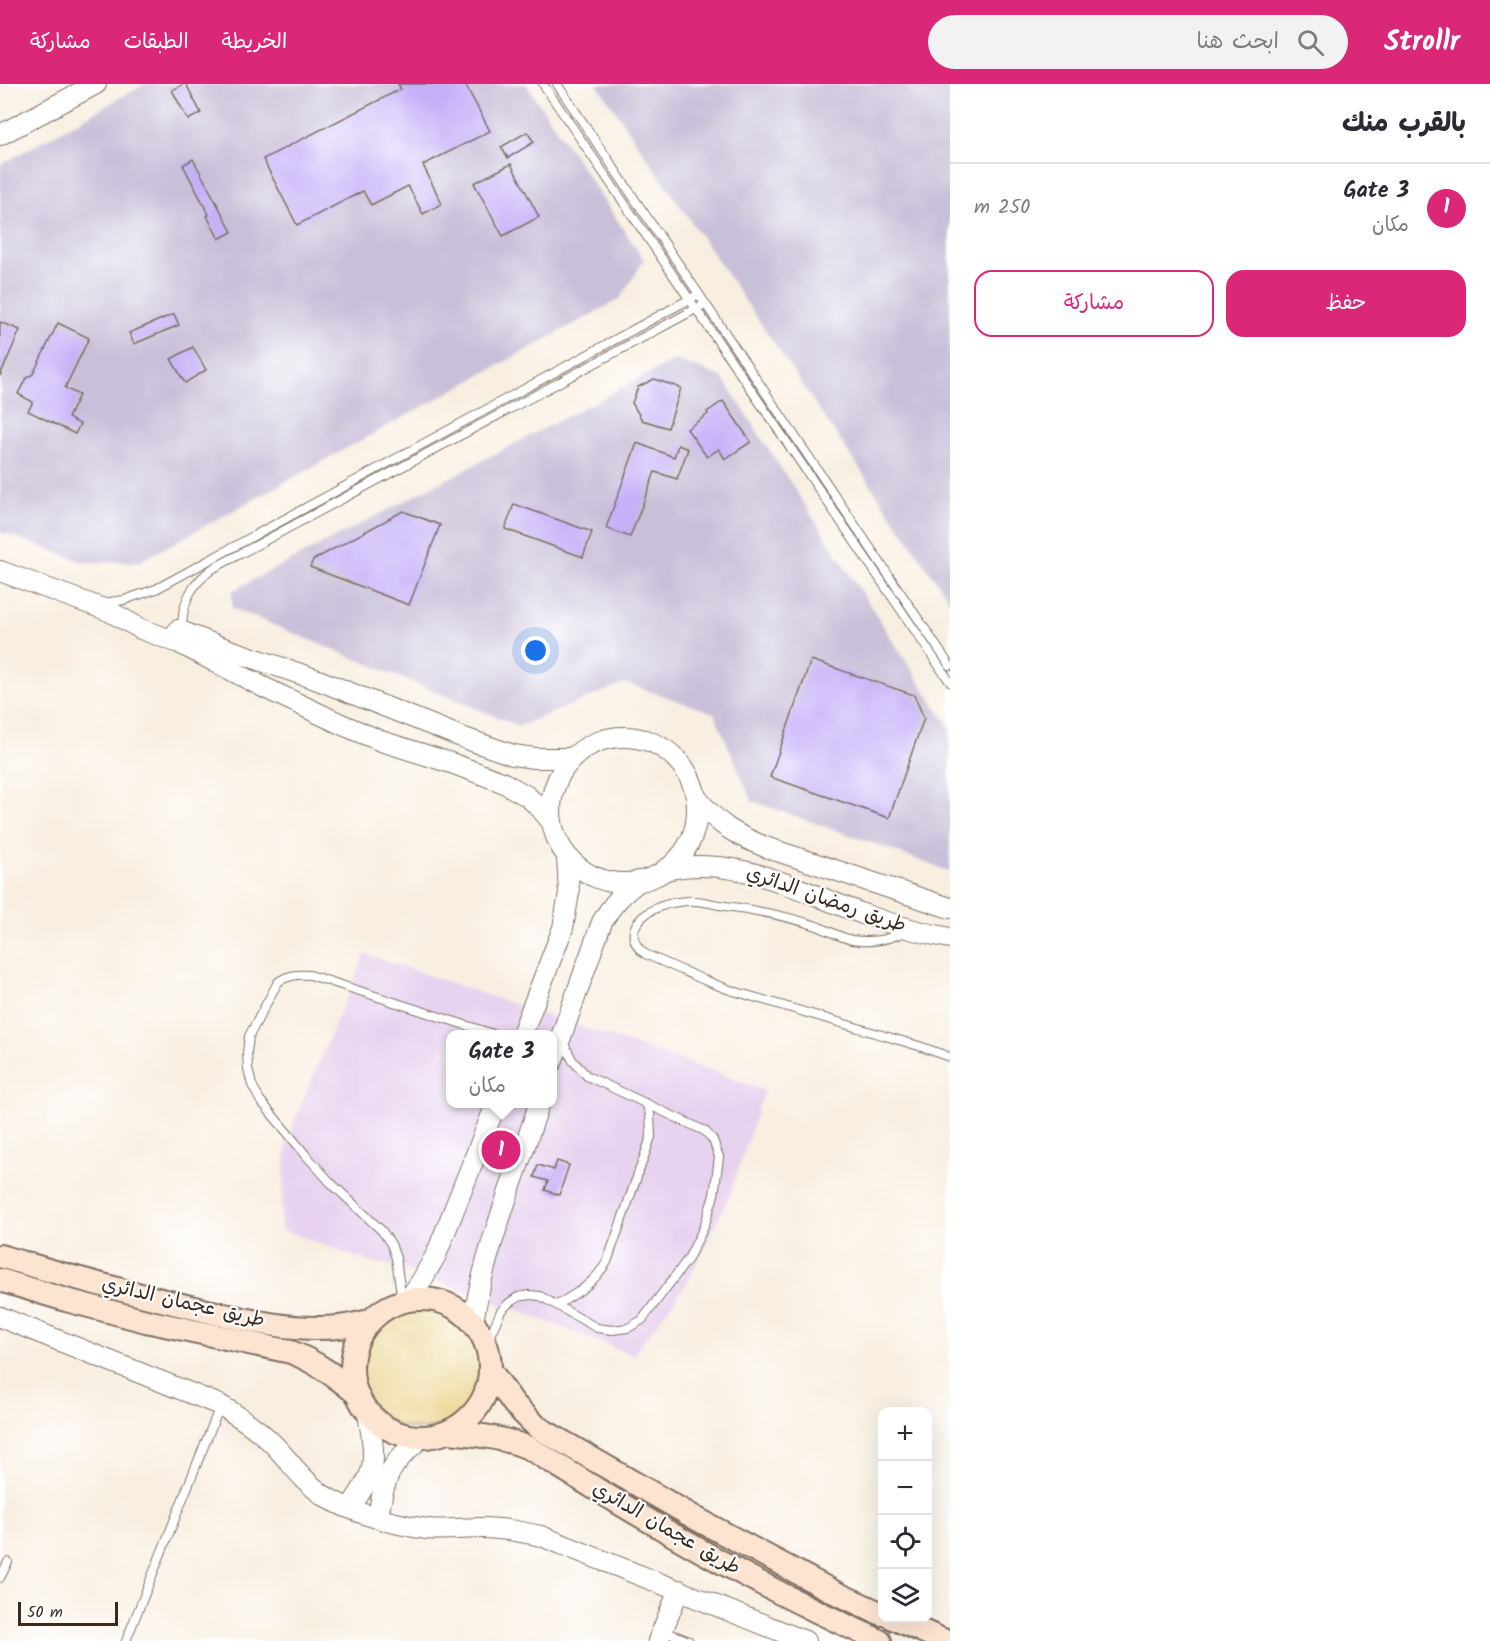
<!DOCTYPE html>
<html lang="ar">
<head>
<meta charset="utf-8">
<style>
	:root { --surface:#fff; --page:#f2f2f3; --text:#2b2b33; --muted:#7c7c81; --line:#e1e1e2; --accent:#db2777 }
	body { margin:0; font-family:Kalam,"Playpen Sans Arabic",sans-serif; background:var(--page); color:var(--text); direction:rtl }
	.controls { position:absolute; right:18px; bottom:18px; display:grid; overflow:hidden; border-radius:12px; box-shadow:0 6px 24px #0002 }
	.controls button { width:54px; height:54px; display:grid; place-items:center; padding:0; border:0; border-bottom:2px solid var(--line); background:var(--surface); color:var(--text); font:30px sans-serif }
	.scale { position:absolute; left:18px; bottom:15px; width:100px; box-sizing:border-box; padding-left:6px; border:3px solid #3b2a1e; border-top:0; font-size:16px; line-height:21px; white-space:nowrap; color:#3b2a1e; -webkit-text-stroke:4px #fff; paint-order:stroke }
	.you { position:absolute; left:536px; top:567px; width:21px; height:21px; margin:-15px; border:4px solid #fff; border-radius:50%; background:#1a73e8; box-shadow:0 0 0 9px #1a73e833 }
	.badge { display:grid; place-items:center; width:39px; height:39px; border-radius:50%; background:var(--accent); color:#fff; font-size:20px; font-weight:700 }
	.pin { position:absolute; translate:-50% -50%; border:3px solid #fff; box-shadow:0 2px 6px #0006 }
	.popup { position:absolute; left:446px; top:946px; width:111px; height:78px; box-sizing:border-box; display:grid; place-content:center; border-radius:12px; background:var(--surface); filter:drop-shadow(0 2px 4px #0005); font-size:20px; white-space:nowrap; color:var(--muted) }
	.popup b { font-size:22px; color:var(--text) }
	.popup::after { content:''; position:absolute; left:50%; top:100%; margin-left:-12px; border:12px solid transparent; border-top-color:var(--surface) }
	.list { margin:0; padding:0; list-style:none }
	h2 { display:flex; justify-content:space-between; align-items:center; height:78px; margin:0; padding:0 24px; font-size:26px }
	h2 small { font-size:20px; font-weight:400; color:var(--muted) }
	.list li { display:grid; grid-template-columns:39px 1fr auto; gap:18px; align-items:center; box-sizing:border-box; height:90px; padding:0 24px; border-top:2px solid var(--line) }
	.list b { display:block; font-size:22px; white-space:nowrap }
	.list p { margin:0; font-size:20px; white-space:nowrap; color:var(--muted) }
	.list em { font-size:20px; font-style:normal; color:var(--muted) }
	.actions { display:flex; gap:12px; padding:18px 24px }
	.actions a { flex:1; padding:14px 0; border:2px solid var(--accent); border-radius:18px; text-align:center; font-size:21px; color:var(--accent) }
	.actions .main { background:var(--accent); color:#fff }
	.icon { flex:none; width:33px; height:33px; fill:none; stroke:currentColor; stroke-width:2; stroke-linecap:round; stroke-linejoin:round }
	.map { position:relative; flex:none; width:950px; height:1557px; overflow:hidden; direction:ltr }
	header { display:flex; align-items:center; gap:36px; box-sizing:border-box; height:84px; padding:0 30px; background:var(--accent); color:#fff }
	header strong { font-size:28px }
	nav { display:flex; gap:33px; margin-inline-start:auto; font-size:21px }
	.search { width:420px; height:54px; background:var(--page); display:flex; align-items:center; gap:15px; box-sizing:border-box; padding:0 21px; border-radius:33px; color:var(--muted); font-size:22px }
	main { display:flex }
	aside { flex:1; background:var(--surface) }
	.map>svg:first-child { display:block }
</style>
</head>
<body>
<header>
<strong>Strollr</strong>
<div class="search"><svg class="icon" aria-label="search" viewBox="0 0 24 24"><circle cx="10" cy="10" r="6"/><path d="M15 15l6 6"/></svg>ابحث هنا</div>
<nav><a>الخريطة</a><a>الطبقات</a><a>مشاركة</a></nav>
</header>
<main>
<aside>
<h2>بالقرب منك<small></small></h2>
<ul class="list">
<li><span class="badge">1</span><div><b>Gate 3</b><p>مكان</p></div><em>250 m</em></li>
</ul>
<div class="actions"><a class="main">حفظ</a><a>مشاركة</a></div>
</aside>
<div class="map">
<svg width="950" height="1557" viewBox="0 0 950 1557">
	<rect width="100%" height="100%" fill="#fff"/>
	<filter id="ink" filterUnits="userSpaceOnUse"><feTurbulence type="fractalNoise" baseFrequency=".0167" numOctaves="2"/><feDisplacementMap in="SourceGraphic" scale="12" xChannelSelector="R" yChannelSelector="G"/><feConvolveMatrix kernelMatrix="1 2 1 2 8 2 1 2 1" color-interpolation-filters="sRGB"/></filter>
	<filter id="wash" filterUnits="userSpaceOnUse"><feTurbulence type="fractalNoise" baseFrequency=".008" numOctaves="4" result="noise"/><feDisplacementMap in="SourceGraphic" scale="24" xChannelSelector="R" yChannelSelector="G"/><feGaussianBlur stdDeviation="1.35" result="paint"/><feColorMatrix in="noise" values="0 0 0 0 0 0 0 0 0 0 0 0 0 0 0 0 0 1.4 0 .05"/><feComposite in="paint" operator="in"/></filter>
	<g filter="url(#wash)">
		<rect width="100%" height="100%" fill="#f8efe1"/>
		<path fill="#e7d2ef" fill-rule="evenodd" d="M365 870 718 989 764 1007 730 1110 687 1199 633 1271 511 1224 395 1182 370 1178 280 1145 287 1054ZM450 950H552V1020H450Z"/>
		<g fill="#c8bfd8">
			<polygon points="145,0 526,0 644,176 620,215 139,478 84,478 0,448 0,81"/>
			<polygon points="597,0 950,0 950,517"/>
			<polygon points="675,276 722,293 937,625 950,643 950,788 889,765 752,717 714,629 625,599 519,642 232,524 232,507"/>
		</g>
		<circle fill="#eeda9e" stroke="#94825e" stroke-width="1.5" cx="421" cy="1284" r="61"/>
		<g id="blocks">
			<g fill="#c5b1f8">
				<polygon points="184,0 186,0 201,29 188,36 172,6"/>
				<polygon points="398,0 465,0 490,47 423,81 442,120 423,130 408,102 371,121 363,107 297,141 263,75 401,5"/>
				<polygon points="527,48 534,58 508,74 501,63"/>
				<polygon points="193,75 232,148 219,155 207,132 209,131 183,81"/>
				<polygon points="511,80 539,133 503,152 474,99"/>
				<polygon points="174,230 179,241 134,260 129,249"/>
				<polygon points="0,238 20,246 0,292"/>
				<polygon points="58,239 89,254 65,304 79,311 68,334 80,340 75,350 28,327 33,318 18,310 26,294 33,290"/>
				<polygon points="193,263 206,286 185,299 171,275"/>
				<polygon points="654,295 681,304 668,344 642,336 632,319 638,303"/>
				<polygon points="723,317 751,358 725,375 719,365 707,373 687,345 708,330 707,328"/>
				<polygon points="637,359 674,373 678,361 688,365 677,395 655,388 630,453 606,444"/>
				<polygon points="514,420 592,448 583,473 505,445"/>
				<polygon points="403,427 440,441 409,521 310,483 313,476"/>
				<polygon points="811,576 914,611 924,634 889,734 770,693"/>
				<polygon points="502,1047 512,1050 500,1086 490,1082"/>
				<polygon points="557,1077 569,1081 559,1111 545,1106 548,1097 534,1093 538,1081 554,1086"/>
			</g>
		</g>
	</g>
	<g filter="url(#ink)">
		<use href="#blocks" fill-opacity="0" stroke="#7d6f62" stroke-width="1.5"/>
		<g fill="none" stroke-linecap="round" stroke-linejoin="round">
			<g stroke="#7d6f62" stroke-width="10">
				<g id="service">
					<polyline points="543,0 950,598"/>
					<polyline points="557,0 950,582"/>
					<polyline points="103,519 124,516 156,505 699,210"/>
					<path d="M182 546C182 518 190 502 212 485L705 220"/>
					<path d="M906 847C889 856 871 859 852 856 838 853 827 845 814 841 782 831 751 825 719 821 709 819 697 816 687 817 670 818 648 824 638 838 629 850 635 862 645 870L704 896 730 906 919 962 950 973"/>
					<path d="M402 1218 396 1174 391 1160 382 1147 331 1099 305 1070 260 1016 252 1001 248 985 247 969 249 952 278 898C289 891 297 890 310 891L493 950"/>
					<path d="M557 1221C580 1207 592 1201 607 1178L651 1053 650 1030 646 1019"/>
					<polyline points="486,1260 501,1227 509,1219 518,1213 529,1211 540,1212 597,1244 612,1246 628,1244 642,1236 688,1175 704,1143 714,1111 719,1073 713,1056 705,1047 587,992 573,977 563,958"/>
					<polyline points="0,1494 8,1478"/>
					<polyline points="664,1547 689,1557"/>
					<polyline points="126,1557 220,1322"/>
				</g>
			</g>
			<g stroke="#7d6f62" stroke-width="22">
				<g id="tertiary">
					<polyline points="0,51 96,0"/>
					<polyline points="0,487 109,527 141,545 179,559 263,603 343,641 381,657 451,679 502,698 527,712 540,724 551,737"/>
					<polyline points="178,546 221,563 318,596 464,654 513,671 534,674 572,674"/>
					<circle cx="624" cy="726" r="73"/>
					<path d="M696 713C718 741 735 751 768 764L950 824"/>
					<path d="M665 786C735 769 802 808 866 831 894 841 921 849 950 854"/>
					<polyline points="522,950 563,844 569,809 567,773"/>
					<path d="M552 978 602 838C613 819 622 810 639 797"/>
					<polyline points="408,1216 422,1196 436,1171 496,1020"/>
					<path d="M0 1233 220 1321C237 1331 254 1342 269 1356 288 1374 300 1395 323 1411 349 1428 396 1441 427 1445 445 1447 464 1444 482 1444 503 1444 522 1448 541 1452L805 1557"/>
					<path d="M473 1238C485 1163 516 1092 539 1020"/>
					<path d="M350 1424C356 1415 363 1405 368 1395 378 1375 371 1351 368 1329"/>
					<path d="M378 1434C380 1423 381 1412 385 1401 390 1381 407 1366 422 1353"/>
					<polyline points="658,1557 679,1506"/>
				</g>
			</g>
			<g stroke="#7d6f62" stroke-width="26">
				<g id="secondary">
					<path d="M0 1172C63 1191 126 1208 190 1223 238 1234 288 1248 339 1243 349 1242 360 1239 370 1237"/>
					<path d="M0 1196 66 1216 146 1237 291 1268C316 1278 335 1292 356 1309"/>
					<circle cx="421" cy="1284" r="69"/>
					<polyline points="490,1286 514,1320 537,1343 697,1435 834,1508 882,1530"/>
					<path d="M449 1348C477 1351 503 1353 529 1364 568 1387 606 1412 646 1435 721 1480 800 1521 880 1557"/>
					<polyline points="893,1534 945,1557"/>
				</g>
			</g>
			<use href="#service" stroke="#fff" stroke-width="8"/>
			<use href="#tertiary" stroke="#fff" stroke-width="20"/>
			<use href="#secondary" stroke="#fde4d1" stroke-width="22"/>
		</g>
	</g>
	<g text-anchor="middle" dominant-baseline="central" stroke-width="4.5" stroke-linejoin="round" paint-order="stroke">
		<g font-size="20" fill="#3b2a1e" stroke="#fff">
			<text transform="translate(826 816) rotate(19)">طريق رمضان الدائري</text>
			<text transform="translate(183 1219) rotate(13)">طريق عجمان الدائري</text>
			<text transform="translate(666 1445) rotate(30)">طريق عجمان الدائري</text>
		</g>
	</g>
</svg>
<div class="controls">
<button>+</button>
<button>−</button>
<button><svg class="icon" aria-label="locate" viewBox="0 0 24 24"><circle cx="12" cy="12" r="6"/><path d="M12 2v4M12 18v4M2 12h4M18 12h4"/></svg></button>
<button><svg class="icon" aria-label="layers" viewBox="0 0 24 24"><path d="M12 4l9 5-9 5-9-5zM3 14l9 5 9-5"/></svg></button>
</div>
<div class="scale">50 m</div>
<div class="you"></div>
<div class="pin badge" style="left:501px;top:1066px">1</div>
<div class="popup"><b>Gate 3</b>مكان</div>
</div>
</main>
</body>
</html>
